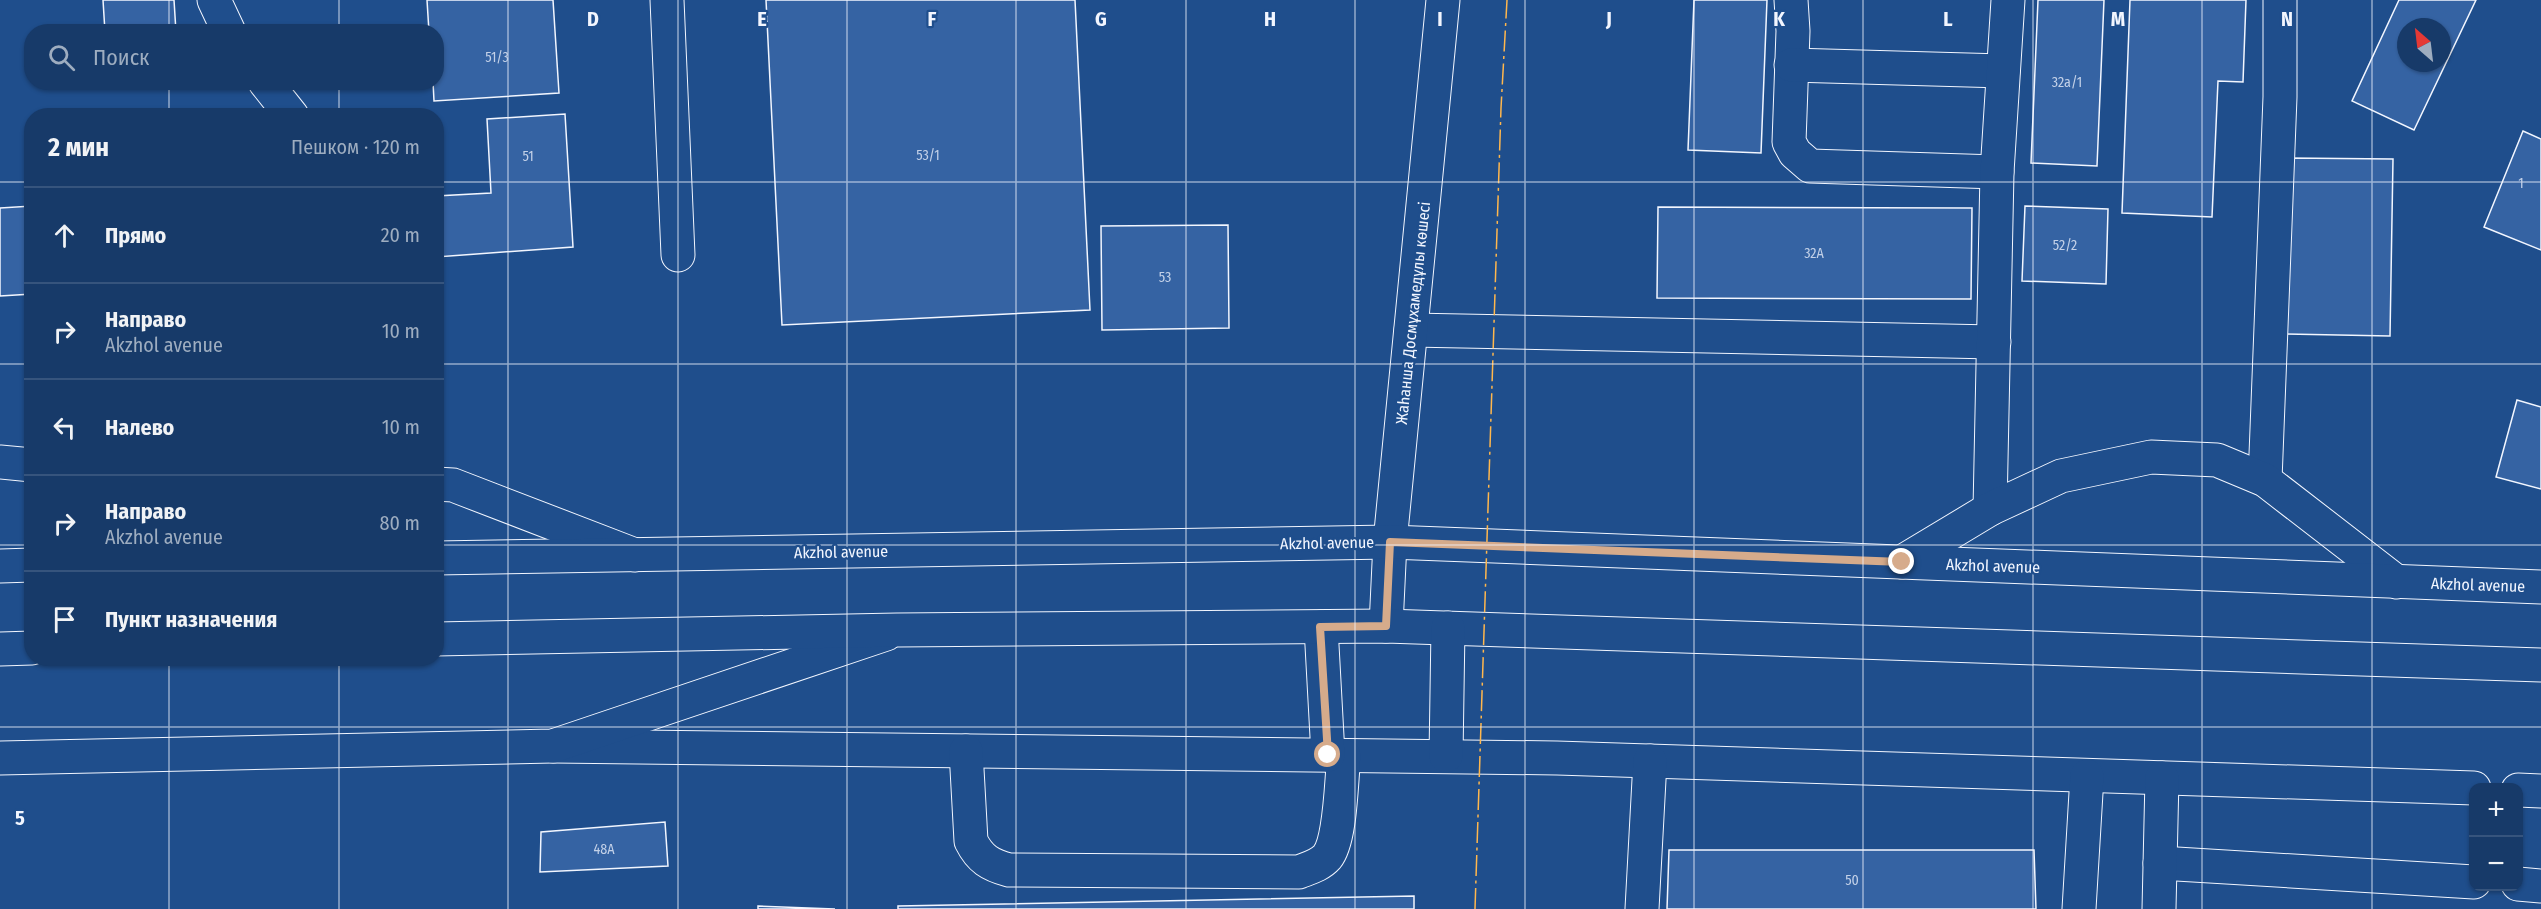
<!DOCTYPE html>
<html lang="ru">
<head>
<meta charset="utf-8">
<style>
	:root { --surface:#173a69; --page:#244571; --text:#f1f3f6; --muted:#9eadc0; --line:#36547d }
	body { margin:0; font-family:"Fira Sans Condensed",sans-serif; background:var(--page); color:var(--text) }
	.controls { position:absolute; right:18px; bottom:18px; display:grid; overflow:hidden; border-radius:12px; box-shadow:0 2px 4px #0004 }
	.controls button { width:54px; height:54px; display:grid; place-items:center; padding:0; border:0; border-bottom:2px solid var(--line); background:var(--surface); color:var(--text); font:30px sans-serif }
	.compass { position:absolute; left:2397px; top:18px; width:54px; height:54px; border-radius:50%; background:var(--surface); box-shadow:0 2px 4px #0004; rotate:332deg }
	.stop { position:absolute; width:18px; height:18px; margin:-14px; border:4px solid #d6ab8b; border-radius:50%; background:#fff }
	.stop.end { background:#d6ab8b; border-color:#fff; box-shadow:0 2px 6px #0008 }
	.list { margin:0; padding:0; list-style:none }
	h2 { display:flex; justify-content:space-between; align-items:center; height:78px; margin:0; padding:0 24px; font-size:26px }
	h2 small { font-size:20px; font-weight:400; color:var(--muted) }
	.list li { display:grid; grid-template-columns:39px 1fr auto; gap:18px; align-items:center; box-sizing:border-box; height:96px; padding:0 24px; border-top:2px solid var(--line) }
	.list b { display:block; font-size:22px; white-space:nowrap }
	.list p { margin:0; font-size:20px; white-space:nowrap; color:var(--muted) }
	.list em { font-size:20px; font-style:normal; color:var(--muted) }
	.icon { flex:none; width:33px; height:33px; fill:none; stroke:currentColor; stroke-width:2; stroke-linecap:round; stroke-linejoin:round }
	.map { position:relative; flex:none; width:2541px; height:909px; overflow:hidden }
	.search { position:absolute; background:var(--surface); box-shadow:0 2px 4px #0004; left:24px; top:24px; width:420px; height:66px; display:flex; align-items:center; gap:15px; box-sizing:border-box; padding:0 21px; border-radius:24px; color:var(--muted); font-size:22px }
	.panel { position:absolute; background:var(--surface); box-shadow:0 2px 4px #0004; left:24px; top:108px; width:420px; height:558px; border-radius:24px }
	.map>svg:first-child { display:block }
</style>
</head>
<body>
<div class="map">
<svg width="2541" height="909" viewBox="0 0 2541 909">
	<rect width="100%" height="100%" fill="#1f4e8c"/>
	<g fill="#3563a3" stroke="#f2f6ff" stroke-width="1.5" fill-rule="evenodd">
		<polygon points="103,0 174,0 176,32 105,32"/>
		<polygon points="427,0 553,0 559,93 434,101 433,82 436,82 436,32 429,32"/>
		<polygon points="766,0 1075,0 1090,310 782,325"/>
		<polygon points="1694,0 1767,0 1761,153 1688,150"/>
		<polygon points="2038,0 2104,0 2097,166 2031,163"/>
		<polygon points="2130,0 2246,0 2243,82 2218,81 2212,217 2122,213"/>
		<path d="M2399 0H2476L2414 130 2352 101ZM2406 27H2442V63H2406Z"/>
		<polygon points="565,114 573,247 436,257 436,196 491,193 487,119"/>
		<polygon points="2523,131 2541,139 2541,250 2484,227"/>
		<polygon points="2288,158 2393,159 2390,336 2285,334"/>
		<polygon points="32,206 32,294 0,296 0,208"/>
		<polygon points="2025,206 2108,209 2106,284 2022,281"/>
		<polygon points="1658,207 1972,208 1971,299 1657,298"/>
		<polygon points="1228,225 1229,328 1102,330 1101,226"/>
		<polygon points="2517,400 2541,407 2541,489 2496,477"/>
		<polygon points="665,822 668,866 540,872 541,832"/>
		<polygon points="1669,850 2034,850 2036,909 1667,909"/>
		<polygon points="1414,896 1414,909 898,909 898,906"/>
		<polygon points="758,906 835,909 758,909"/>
	</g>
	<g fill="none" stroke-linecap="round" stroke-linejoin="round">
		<g stroke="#f2f6ff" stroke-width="35">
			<g id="minor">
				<polyline points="214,0 229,32"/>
				<polyline points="667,0 678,255"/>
				<polyline points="1791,0 1793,31 1789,142 1795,153 1810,166 1997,172"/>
				<polyline points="1791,65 2003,71"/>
				<polyline points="265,82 292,116"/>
				<polyline points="1411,330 1994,342"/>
				<polyline points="0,462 32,465"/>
				<polyline points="2265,480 2280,97 2280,0"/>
				<polyline points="436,484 453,485 635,555"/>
				<polyline points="1990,509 1997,172 2008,0"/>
				<polyline points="1902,562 1990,509 2061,476 2151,457 2217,460 2265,480 2397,582"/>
				<polyline points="1386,626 1390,542 1443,0"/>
				<polyline points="553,746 1557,758 2474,788"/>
				<path d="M966 751 971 841C980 859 990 865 1009 870L1299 872C1309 868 1320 865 1327 857 1341 840 1341 780 1344 756"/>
				<polyline points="0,758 553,746 886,634"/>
				<polyline points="2518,790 2541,791"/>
				<polyline points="2160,863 2474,882"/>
				<polyline points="2518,884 2541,886"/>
				<polyline points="1642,909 1650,761"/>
				<polyline points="2079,909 2087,776"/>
				<polyline points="2159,909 2162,778"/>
			</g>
		</g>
		<g stroke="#f2f6ff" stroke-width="35">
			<g id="major">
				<polyline points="436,558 1390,542 2541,587"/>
				<polyline points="0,566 32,565"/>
				<polyline points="1321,627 1328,755"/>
				<polyline points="436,639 897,630 1386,626 2541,665"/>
				<polyline points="0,649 32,648"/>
				<polyline points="1446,756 1448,628"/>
			</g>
		</g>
		<use href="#minor" stroke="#1f4e8c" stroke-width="33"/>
		<use href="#major" stroke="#1f4e8c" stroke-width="33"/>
		<polyline stroke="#ffb74d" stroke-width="1.5" stroke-dasharray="21 4.5 3 4.5" stroke-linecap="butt" points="1475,909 1501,108 1507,0"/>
	</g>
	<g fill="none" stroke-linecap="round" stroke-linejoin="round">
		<polyline stroke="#d6ab8b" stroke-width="8" points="1328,755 1320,627 1386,626 1390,542 1902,562"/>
	</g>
	<path fill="none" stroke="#f2f6ff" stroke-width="1.5" stroke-opacity="0.55" d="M169 0V32M339 0V32M508 0V909M678 0V909M847 0V909M1016 0V909M1186 0V909M1355 0V909M1525 0V909M1694 0V909M1863 0V909M2033 0V909M2202 0V909M2372 0V909M169 82V116M339 82V116M0 182H32M436 182H2541M0 364H32M436 364H2541M0 545H32M436 545H2541M169 658V909M339 658V909M0 727H2541"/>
	<g text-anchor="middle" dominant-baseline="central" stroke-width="4.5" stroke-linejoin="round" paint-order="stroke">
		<g font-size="14" fill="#c3d1e8">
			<text x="497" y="57">51/3</text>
			<text x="2067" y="82">32а/1</text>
			<text x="928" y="155">53/1</text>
			<text x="528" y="156">51</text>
			<text x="2521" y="183">1</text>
			<text x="2065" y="245">52/2</text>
			<text x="1814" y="253">32А</text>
			<text x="1165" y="277">53</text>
			<text x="604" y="849">48А</text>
			<text x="1852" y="880">50</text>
		</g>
		<g font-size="16" fill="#f2f6ff" stroke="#1f4e8c">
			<text transform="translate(1413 313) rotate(-84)">Жаһанша Досмұхамедұлы көшесі</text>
			<text transform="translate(1327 543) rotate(-1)">Akzhol avenue</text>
			<text transform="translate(841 552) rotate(-1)">Akzhol avenue</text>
			<text transform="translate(1993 566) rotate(2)">Akzhol avenue</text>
			<text transform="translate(2478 585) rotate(2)">Akzhol avenue</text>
		</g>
	</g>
	<g font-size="20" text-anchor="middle" font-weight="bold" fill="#f2f6ff" stroke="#1f4e8c" stroke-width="4.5" stroke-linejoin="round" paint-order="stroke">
		<text x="593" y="26">D</text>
		<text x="762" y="26">E</text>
		<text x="932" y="26">F</text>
		<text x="1101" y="26">G</text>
		<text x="1270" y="26">H</text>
		<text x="1440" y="26">I</text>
		<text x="1609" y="26">J</text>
		<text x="1779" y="26">K</text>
		<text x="1948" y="26">L</text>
		<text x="2118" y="26">M</text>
		<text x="2287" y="26">N</text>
		<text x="20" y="825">5</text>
	</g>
</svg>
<div class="controls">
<button>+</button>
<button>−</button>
</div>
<svg class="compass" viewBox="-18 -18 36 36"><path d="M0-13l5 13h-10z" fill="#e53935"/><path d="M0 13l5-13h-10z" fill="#9eadc0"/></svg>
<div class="stop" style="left:1328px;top:755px"></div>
<div class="stop end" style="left:1902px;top:562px"></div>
<div class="search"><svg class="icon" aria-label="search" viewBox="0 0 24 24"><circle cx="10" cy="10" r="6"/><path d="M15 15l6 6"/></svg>Поиск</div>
<section class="panel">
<h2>2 мин<small>Пешком · 120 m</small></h2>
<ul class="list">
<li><svg class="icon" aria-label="ahead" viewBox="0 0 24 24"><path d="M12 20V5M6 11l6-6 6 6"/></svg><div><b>Прямо</b></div><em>20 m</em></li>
<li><svg class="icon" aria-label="right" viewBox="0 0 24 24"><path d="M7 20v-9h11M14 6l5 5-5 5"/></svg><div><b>Направо</b><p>Akzhol avenue</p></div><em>10 m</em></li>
<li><svg class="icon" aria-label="left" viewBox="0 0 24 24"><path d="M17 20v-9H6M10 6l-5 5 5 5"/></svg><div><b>Налево</b></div><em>10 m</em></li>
<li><svg class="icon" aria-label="right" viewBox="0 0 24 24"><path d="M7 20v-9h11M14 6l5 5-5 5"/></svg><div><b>Направо</b><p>Akzhol avenue</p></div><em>80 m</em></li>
<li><svg class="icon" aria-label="arrive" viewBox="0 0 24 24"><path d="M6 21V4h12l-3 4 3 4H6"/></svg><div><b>Пункт назначения</b></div></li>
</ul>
</section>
</div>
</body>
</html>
